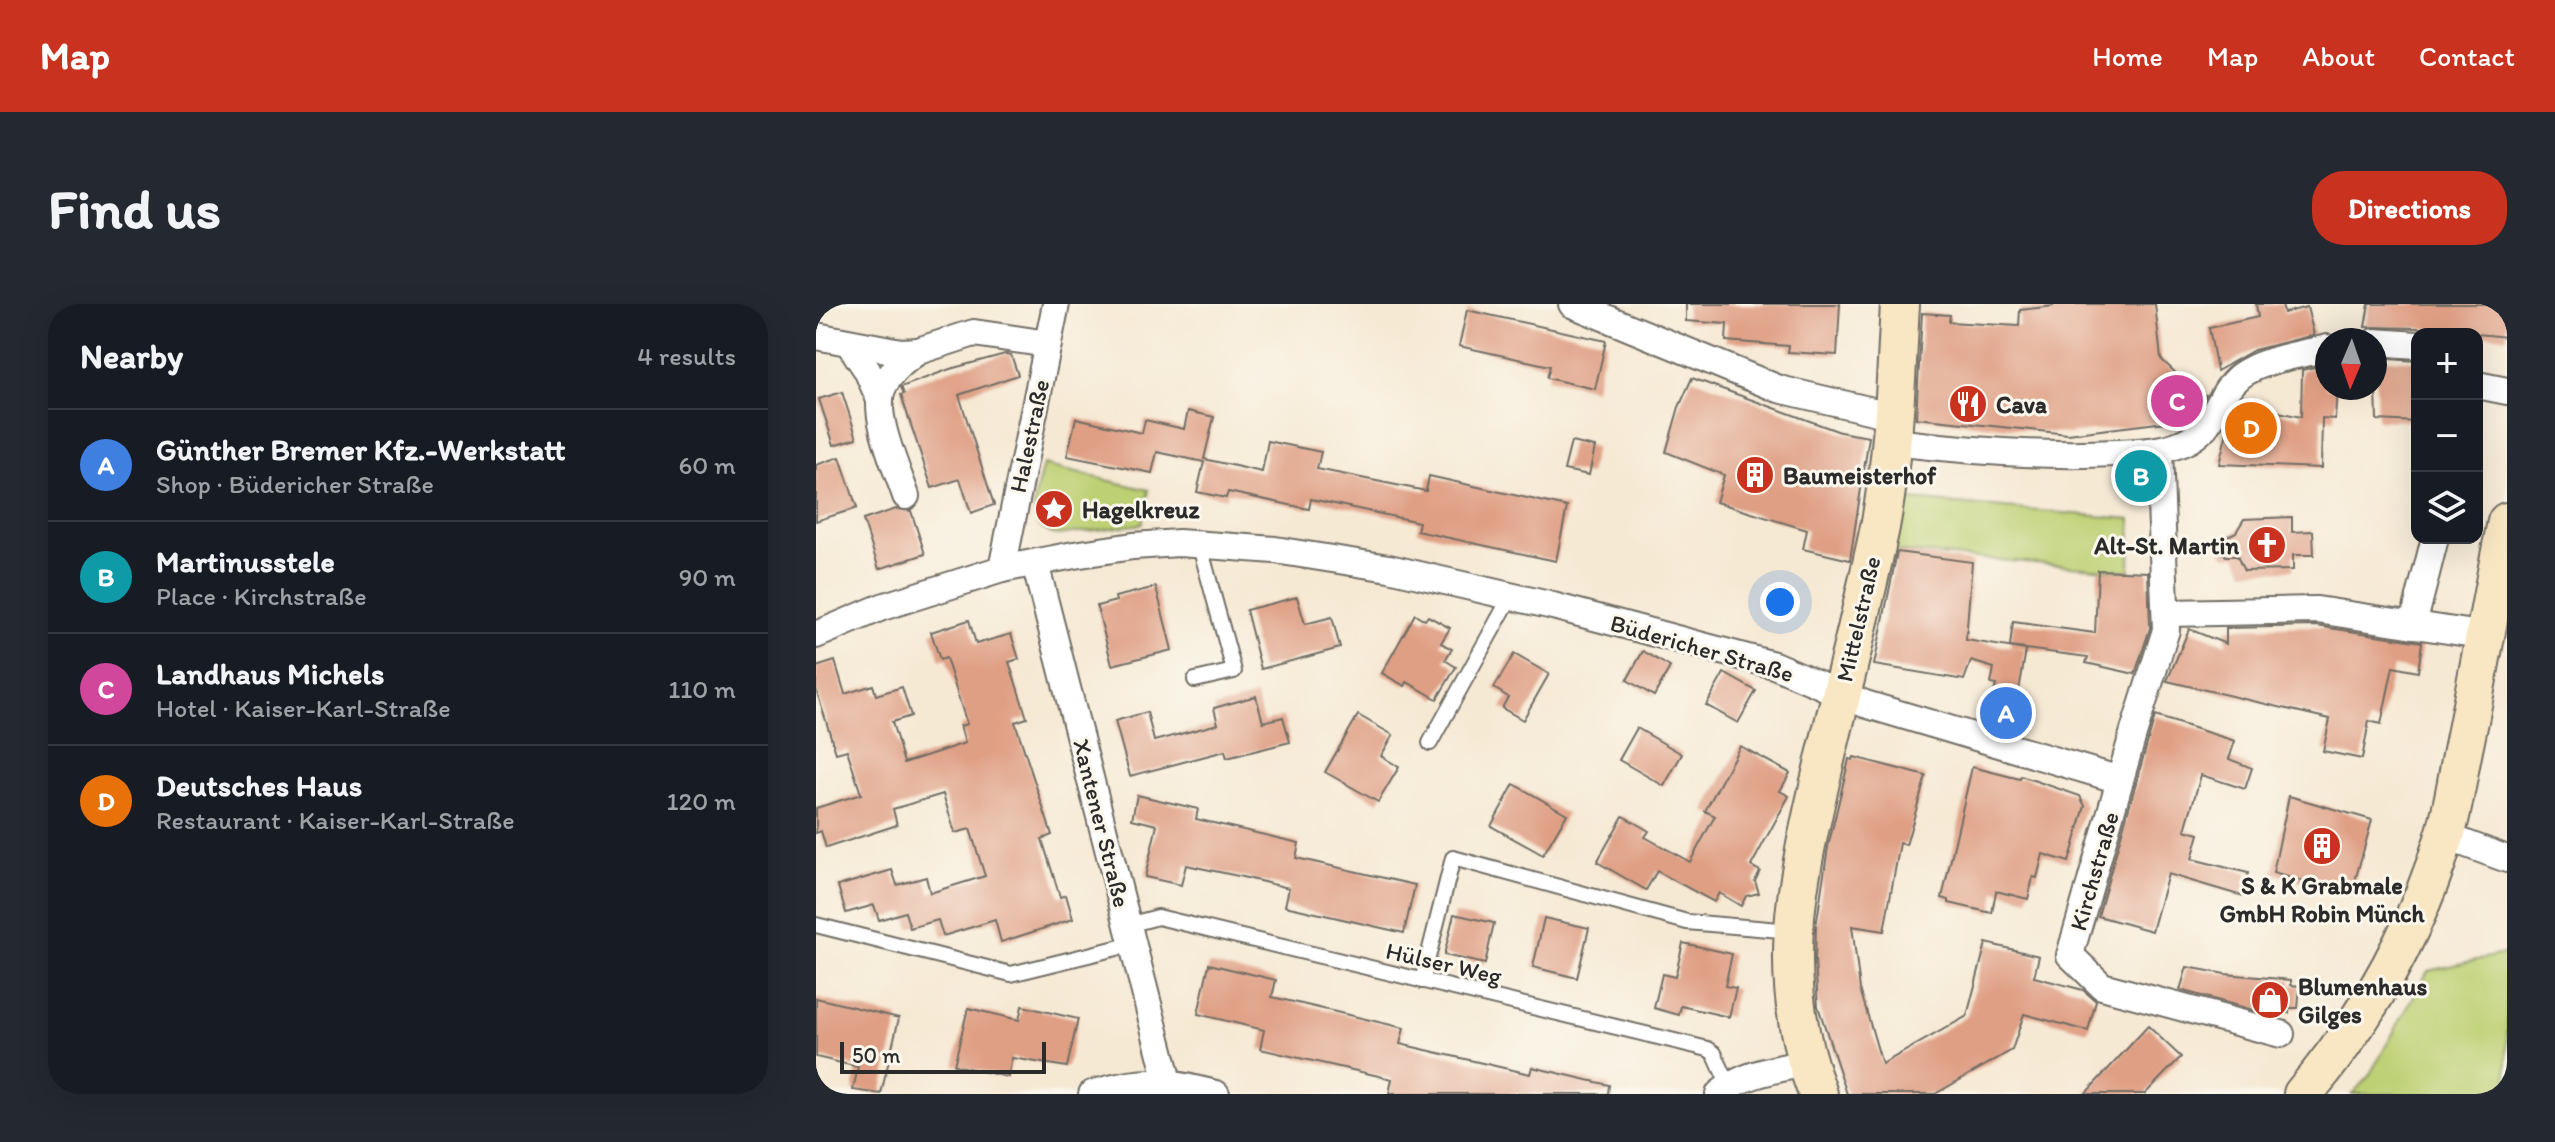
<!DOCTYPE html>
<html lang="en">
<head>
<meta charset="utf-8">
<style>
	:root { --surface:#171b24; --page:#242831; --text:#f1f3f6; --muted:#9ea1a6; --line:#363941; --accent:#c8321e }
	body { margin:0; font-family:Itim,sans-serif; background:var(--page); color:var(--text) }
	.controls { position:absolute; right:24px; top:24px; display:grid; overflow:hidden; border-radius:16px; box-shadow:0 8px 32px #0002 }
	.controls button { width:72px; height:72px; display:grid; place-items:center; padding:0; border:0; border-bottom:2px solid var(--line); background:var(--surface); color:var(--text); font:40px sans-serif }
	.compass { position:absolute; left:1499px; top:24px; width:72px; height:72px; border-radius:50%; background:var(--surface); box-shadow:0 8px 32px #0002; rotate:182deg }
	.scale { position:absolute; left:24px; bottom:20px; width:206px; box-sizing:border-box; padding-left:8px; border:4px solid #2b2b2b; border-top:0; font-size:22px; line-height:28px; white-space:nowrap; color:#2b2b2b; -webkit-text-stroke:6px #fbf7ec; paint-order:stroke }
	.you { position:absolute; left:964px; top:298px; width:28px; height:28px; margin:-20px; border:6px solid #fff; border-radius:50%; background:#1a73e8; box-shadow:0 0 0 12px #1a73e833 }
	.badge { display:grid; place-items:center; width:52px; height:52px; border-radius:50%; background:var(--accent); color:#fff; font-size:26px; font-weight:700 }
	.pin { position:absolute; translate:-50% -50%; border:4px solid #fff; box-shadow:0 2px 8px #0006 }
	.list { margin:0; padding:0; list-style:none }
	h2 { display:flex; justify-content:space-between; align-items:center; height:104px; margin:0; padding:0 32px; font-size:34px }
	h2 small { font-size:26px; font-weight:400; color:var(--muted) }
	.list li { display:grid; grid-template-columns:52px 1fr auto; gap:24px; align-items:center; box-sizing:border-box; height:112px; padding:0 32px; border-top:2px solid var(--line) }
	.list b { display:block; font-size:30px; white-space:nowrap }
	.list p { margin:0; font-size:26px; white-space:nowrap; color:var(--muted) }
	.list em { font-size:26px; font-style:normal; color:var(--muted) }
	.icon { flex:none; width:44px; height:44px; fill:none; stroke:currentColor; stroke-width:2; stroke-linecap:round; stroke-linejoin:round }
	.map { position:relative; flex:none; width:1691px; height:790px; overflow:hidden; border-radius:32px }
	header { display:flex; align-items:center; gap:48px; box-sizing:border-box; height:112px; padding:0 40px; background:var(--accent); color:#fff }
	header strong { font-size:38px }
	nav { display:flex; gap:44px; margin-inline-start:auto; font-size:28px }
	.intro { display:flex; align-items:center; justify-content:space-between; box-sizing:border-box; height:192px; padding:0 48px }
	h1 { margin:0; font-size:56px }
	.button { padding:20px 36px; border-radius:32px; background:var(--accent); color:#fff; font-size:28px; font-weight:700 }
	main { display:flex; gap:48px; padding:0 48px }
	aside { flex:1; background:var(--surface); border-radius:32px; box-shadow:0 8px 32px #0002 }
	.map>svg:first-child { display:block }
</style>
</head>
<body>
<header>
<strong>Map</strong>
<nav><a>Home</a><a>Map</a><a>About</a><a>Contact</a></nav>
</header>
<div class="intro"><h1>Find us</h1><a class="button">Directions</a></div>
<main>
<aside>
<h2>Nearby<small>4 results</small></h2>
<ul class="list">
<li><span class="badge" style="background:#3f7fe0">A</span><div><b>Günther Bremer Kfz.-Werkstatt</b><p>Shop · Büdericher Straße</p></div><em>60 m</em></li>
<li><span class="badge" style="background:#0f9aa8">B</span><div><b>Martinusstele</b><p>Place · Kirchstraße</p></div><em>90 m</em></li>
<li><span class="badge" style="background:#d1479c">C</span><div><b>Landhaus Michels</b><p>Hotel · Kaiser-Karl-Straße</p></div><em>110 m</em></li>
<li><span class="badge" style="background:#e8710a">D</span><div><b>Deutsches Haus</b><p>Restaurant · Kaiser-Karl-Straße</p></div><em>120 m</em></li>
</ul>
</aside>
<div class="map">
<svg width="1691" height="790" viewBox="0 0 1691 790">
	<rect width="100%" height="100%" fill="#fbf7ec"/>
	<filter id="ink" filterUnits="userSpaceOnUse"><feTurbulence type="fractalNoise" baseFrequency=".0125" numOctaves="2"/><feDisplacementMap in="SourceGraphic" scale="16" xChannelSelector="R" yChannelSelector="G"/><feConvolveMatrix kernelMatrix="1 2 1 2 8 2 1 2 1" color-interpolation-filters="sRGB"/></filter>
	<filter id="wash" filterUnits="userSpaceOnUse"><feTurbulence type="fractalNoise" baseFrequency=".006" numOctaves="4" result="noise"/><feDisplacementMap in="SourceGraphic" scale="32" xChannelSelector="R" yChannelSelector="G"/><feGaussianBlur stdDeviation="1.8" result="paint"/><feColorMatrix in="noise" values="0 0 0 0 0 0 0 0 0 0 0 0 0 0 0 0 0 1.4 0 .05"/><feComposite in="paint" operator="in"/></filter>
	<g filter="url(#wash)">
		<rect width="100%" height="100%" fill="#f6e9d4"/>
		<g fill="#bdd073" stroke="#747e4f" stroke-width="2">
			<path d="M227 161 333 186 326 220 241 231C205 223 221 186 227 161Z"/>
			<polygon points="1083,195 1315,215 1314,267 1077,247"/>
			<polygon points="1691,649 1691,790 1536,790 1553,772 1612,667"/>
		</g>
		<g id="blocks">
			<g fill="#df9f84">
				<polygon points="870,0 1024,0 1021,51 972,48 973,42 910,37 911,20 870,17"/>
				<polygon points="1237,0 1339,0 1345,55 1366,75 1342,80 1390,91 1380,107 1374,115 1252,130 1100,114 1106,9 1134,11 1133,18 1203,22 1204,6 1237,2"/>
				<polygon points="1440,0 1466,0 1468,9 1491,3 1498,31 1438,46 1401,67 1393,24 1442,13"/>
				<polygon points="1553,0 1691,0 1691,33 1601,24 1549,23"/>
				<polygon points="651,6 790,37 779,85 731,74 734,62 643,42"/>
				<polygon points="189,50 195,51 202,71 143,91 178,201 155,209 144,175 116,184 85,91 88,90 85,83 134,65"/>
				<polygon points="1559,54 1601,57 1601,118 1561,116"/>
				<polygon points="1511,60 1511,84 1521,84 1519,115 1506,114 1505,164 1403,160 1415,112 1422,99 1485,113 1486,66"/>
				<polygon points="876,74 1024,128 1053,133 1034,256 987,245 991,226 900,198 908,171 850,148 863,103"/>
				<polygon points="26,88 41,134 18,141 3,95"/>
				<polygon points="372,107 398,113 388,155 446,168 452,137 505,148 501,165 610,187 613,172 751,203 740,257 601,227 603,218 495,195 493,205 412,188 410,194 381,188 388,158 341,148 336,169 251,152 260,114 326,129 329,116 368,125"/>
				<polygon points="755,138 779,143 773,171 748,166"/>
				<polygon points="24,153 41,204 0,217 0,161"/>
				<polygon points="80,205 95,207 109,250 63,265 47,216"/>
				<polygon points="1476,213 1476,228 1497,227 1498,251 1477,251 1477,266 1428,267 1421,252 1410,252 1405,247 1406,235 1420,228 1428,215"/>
				<polygon points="1081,248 1156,258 1150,336 1210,346 1201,398 1209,400 1203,425 1171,417 1180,381 1175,380 1178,364 1155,357 1148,376 1058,361"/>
				<polygon points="1282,266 1332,268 1334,324 1319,370 1270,359 1272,353 1194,343 1197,318 1279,329"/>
				<polygon points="340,283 356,346 296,361 281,302 300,297 299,293"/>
				<polygon points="481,293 489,320 516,313 524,344 445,365 430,306"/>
				<polygon points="599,310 609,316 612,312 634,324 625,339 636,345 629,356 640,363 621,395 591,378 589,382 566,369"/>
				<polygon points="153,316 160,340 195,330 203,355 193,358 211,414 199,418 236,531 226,535 244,593 250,591 257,615 185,638 179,616 127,632 122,616 94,624 89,608 63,616 58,601 30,609 22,582 76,566 81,581 110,573 114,589 169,572 154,525 139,529 127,490 77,505 81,521 10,544 5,527 0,529 0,504 45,490 31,446 20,449 0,385 0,363 19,357 29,390 57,381 60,391 86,383 95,412 76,418 88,459 149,439 144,422 151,420 130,354 124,356 115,328"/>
				<polygon points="1500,322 1606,338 1602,368 1577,363 1565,420 1553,417 1546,455 1507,447 1514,415 1351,377 1373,325 1410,340 1410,324"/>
				<polygon points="827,347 854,363 838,392 811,376"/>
				<polygon points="698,350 733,370 707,416 686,404 692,393 678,384"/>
				<polygon points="908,369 940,387 922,419 890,401"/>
				<polygon points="440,392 447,418 467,413 474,438 411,454 409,447 314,472 299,417 331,408 338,437 402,420 398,404"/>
				<polygon points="542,411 577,431 565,452 583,463 562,498 509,468"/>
				<polygon points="1339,412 1419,437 1413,455 1436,464 1429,485 1385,471 1369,526 1383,530 1376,555 1432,569 1426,592 1352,570 1336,627 1282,612"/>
				<polygon points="821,424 866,450 848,482 803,456"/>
				<polygon points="924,442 974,469 964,487 973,492 935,562 944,567 939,577 943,589 930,592 925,602 903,589 898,598 841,567 830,586 781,558 807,512 833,527 829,533 874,558 899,512 889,507"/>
				<polygon points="1038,453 1110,472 1090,541 1084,539 1068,627 1036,622 1044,685 1066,760 1151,712 1170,639 1223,652 1218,673 1267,686 1280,697 1272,727 1208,710 1196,746 1119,790 1031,790 1002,702 999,656 1000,623 1012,543 1033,455 1037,456"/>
				<polygon points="1156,463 1204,475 1205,472 1264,492 1269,502 1253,558 1227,550 1221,574 1217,573 1212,595 1180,587 1176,609 1133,599 1133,596 1126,594"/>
				<polygon points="698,480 751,510 727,551 675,522"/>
				<polygon points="321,491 382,505 380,515 483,539 480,554 599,581 588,629 469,602 473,584 422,572 370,561 365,581 329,573 341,521 316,515"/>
				<polygon points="1473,492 1556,516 1535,591 1457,569"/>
				<polygon points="638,610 678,619 669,660 628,651"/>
				<polygon points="728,614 773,624 761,674 717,663"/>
				<polygon points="867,639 916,650 909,682 920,684 913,713 865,702 863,711 838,704 846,670 859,673"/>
				<polygon points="393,660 460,676 456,693 588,724 584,740 714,770 716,763 793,781 792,790 573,790 576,775 444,745 448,726 382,710"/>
				<polygon points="1371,663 1409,670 1475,676 1475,681 1484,682 1482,704 1473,704 1473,709 1437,706 1364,686"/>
				<polygon points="0,694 83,714 65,790 37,786 42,763 0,753"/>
				<polygon points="206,702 262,715 251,763 196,754 192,773 138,761 152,704 203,716"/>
				<polygon points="1332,722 1365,753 1329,790 1269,790"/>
			</g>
		</g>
	</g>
	<g filter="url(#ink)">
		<use href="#blocks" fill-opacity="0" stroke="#726e66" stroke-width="2"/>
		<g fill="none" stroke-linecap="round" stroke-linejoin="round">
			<g stroke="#726e66" stroke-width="18">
				<g id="lane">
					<polyline points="379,376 418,367 383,239"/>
					<polyline points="614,439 695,292"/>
					<polyline points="0,621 195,670 317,640"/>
					<polyline points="312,621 342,613 892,745 898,749 913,782"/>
					<polyline points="606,677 637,554 871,618 976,627"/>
				</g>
			</g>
			<g stroke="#726e66" stroke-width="30">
				<g id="street">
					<polyline points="756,0 963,85 1078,112"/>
					<polyline points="0,32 85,48 102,47 158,29 232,40"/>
					<polyline points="1559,38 1601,41"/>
					<polyline points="33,39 51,66 64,96"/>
					<polyline points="1661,81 1691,87"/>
					<path d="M1076 138C1151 146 1224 153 1300 149 1322 148 1345 148 1366 139 1402 124 1399 92 1424 72 1447 55 1484 51 1511 44"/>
					<polyline points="1343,147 1350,326 1318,427 1254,651 1286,682 1465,730"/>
					<path d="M90 192C81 165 55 109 67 83 75 67 88 57 102 47"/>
					<polyline points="219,259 352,778"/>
					<polyline points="186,265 240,0"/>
					<polyline points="1351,309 1501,306 1671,332"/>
					<polyline points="1597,321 1619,234"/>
					<polyline points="0,331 66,303 186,265 258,251 317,242 363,239 459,246 573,264 737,302 958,361 1049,400 1304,476"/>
					<polyline points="1629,532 1691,555"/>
					<path d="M276 790C328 774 348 777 400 790"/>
					<path d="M903 790C926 770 961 765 990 759"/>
				</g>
			</g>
			<g stroke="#726e66" stroke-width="42">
				<g id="secondary">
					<path d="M1002 790C956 670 982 572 1010 452 1029 376 1048 300 1064 223 1078 149 1080 74 1084 0"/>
					<path d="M1487 790C1550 716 1599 629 1628 535 1637 507 1641 475 1647 446 1663 370 1675 294 1691 218"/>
				</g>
			</g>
			<use href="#lane" stroke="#fff" stroke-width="14"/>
			<use href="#street" stroke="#fff" stroke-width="26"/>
			<use href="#secondary" stroke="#f9e7c3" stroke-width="38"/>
		</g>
	</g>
	<defs>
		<g id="restaurant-disc" transform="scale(2)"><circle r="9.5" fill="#c8321e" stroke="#fbf7ec"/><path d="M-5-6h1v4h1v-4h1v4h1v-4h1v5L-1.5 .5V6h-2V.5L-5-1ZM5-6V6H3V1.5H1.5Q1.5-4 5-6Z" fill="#fff"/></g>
		<g id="building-disc" transform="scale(2)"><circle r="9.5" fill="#c8321e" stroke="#fbf7ec"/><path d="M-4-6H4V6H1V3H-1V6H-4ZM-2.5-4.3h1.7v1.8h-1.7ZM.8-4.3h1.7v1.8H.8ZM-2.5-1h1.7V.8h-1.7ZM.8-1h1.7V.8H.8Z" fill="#fff"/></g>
		<g id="sight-disc" transform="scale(2)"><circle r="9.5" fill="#c8321e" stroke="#fbf7ec"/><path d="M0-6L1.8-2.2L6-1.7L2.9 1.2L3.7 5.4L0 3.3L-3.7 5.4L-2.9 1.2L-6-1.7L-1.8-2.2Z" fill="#fff"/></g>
		<g id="church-disc" transform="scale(2)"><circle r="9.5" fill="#c8321e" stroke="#fbf7ec"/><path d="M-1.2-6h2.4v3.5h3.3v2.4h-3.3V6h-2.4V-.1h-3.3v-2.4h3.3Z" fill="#fff"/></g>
		<g id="shop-disc" transform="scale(2)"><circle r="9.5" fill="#c8321e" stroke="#fbf7ec"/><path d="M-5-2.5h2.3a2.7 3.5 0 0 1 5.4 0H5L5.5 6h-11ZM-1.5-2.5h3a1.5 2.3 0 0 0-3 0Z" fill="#fff"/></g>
	</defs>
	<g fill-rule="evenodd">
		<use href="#restaurant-disc" x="1152" y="100"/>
		<use href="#building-disc" x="939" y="171"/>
		<use href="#sight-disc" x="238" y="205"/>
		<use href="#church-disc" x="1451" y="241"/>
		<use href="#building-disc" x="1506" y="542"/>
		<use href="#shop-disc" x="1454" y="696"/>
	</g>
	<g text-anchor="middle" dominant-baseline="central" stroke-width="6" stroke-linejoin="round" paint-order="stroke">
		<g font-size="24" font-weight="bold" fill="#2b2b2b" stroke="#fbf7ec" text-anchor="start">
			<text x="1180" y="100">Cava</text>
			<text x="967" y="171">Baumeisterhof</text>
			<text x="266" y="205">Hagelkreuz</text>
			<text x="1423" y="241" text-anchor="end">Alt-St. Martin</text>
			<text x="1506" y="581" text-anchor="middle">S &amp; K Grabmale<tspan x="1506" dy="28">GmbH Robin Münch</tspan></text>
			<text x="1482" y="682">Blumenhaus<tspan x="1482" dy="28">Gilges</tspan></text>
		</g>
		<g font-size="24" fill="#2b2b2b" stroke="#fbf7ec">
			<text transform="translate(213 132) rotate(-78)">Halestraße</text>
			<text transform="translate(1042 315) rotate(-77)">Mittelstraße</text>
			<text transform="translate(886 344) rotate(16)">Büdericher Straße</text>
			<text transform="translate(286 519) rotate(76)">Xantener Straße</text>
			<text transform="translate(1278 567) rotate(-74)">Kirchstraße</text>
			<text transform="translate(628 659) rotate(13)">Hülser Weg</text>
		</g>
	</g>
</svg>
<div class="controls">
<button>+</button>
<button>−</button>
<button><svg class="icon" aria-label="layers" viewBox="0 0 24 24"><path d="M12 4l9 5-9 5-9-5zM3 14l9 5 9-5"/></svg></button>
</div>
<svg class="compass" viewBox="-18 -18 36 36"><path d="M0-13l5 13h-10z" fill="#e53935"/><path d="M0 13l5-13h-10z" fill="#9ea1a6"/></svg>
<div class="scale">50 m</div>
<div class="you"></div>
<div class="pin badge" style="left:1190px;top:409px;background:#3f7fe0">A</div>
<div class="pin badge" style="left:1325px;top:172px;background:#0f9aa8">B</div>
<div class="pin badge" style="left:1361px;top:97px;background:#d1479c">C</div>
<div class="pin badge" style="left:1435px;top:124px;background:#e8710a">D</div>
</div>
</main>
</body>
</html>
